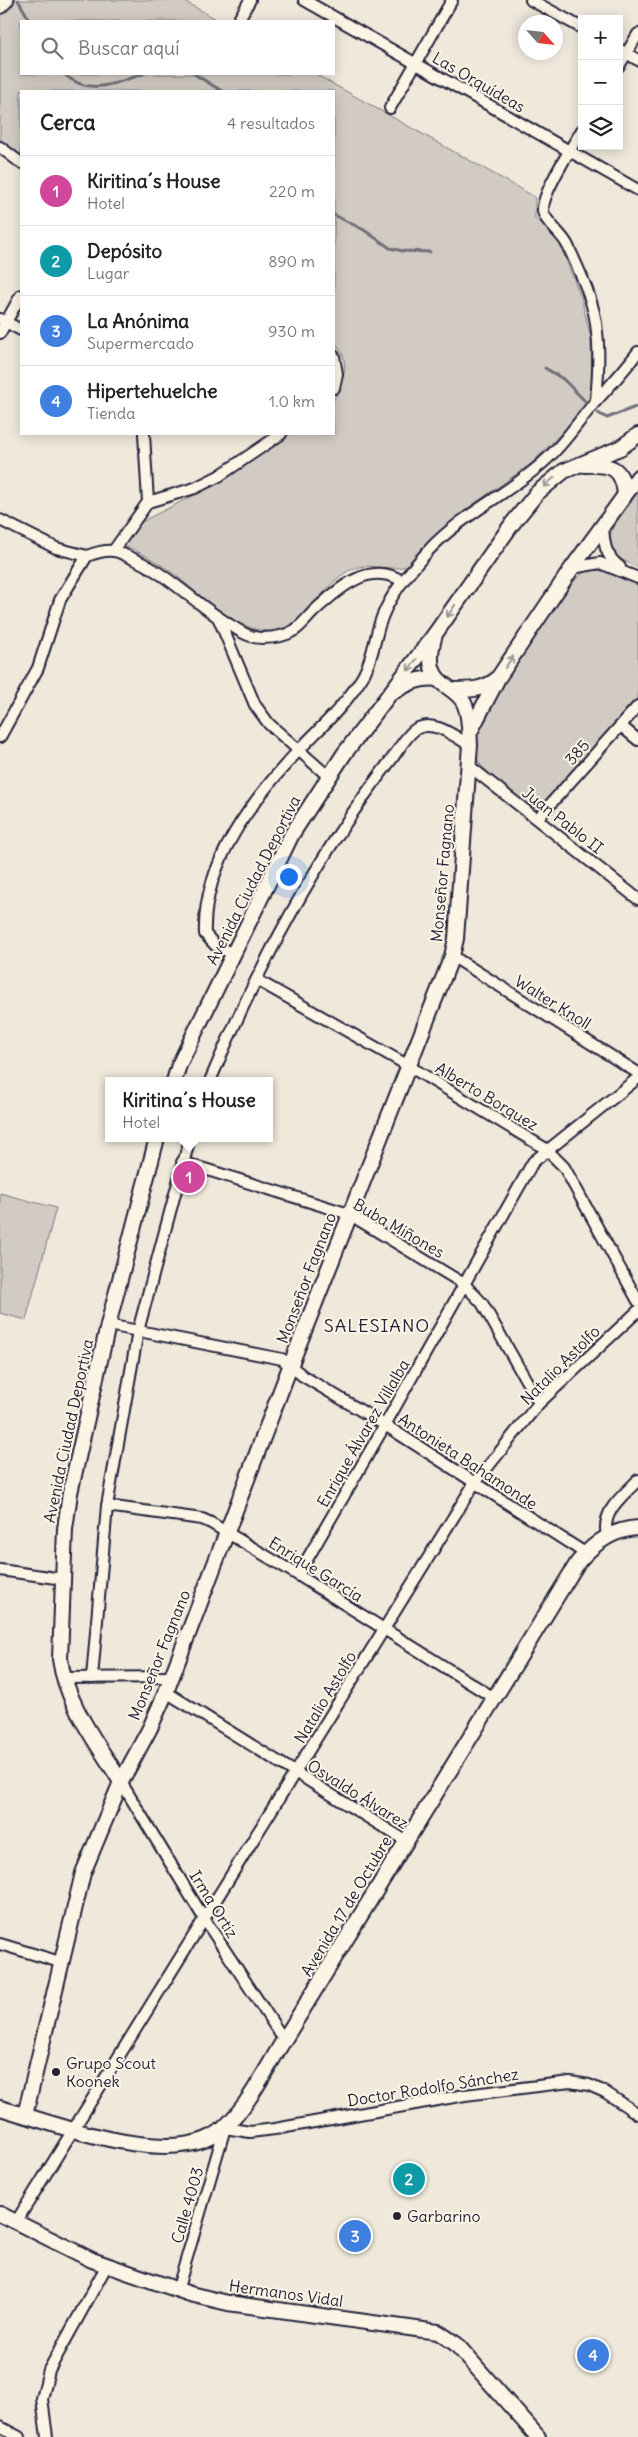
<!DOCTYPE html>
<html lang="es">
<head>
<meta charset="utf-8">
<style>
	:root { --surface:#fff; --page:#f2f2f2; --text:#222; --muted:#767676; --line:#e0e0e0; --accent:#ea580c }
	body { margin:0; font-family:Delius,sans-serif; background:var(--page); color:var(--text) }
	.controls { position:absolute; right:15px; top:15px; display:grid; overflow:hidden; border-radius:0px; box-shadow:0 2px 12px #0003 }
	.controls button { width:45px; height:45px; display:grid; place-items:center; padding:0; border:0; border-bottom:1px solid var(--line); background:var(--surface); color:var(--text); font:25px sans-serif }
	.compass { position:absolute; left:518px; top:15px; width:45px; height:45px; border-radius:50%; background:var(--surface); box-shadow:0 2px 12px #0003; rotate:117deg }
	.you { position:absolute; left:288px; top:876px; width:18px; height:18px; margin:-12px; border:4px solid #fff; border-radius:50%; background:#1a73e8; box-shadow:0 0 0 8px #1a73e833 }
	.badge { display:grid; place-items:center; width:32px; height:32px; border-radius:50%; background:var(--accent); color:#fff; font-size:16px; font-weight:700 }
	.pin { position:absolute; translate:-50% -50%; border:2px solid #fff; box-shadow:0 1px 5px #0006 }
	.popup { position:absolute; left:105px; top:1077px; width:168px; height:65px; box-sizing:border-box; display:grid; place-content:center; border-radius:0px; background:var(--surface); filter:drop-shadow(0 1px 4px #0005); font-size:16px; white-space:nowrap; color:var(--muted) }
	.popup b { font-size:19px; color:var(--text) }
	.popup::after { content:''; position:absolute; left:50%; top:100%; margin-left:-10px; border:10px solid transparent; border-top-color:var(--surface) }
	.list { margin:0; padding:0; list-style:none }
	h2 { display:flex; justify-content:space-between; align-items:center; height:65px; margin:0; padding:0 20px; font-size:21px }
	h2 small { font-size:16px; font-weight:400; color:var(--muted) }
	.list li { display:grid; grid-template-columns:32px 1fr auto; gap:15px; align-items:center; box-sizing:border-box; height:70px; padding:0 20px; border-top:1px solid var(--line) }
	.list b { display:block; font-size:19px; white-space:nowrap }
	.list p { margin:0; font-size:16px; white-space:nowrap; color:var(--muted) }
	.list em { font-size:16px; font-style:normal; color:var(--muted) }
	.icon { flex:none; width:28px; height:28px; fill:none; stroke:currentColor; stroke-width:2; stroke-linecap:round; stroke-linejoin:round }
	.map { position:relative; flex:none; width:638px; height:2437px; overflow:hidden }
	.search { position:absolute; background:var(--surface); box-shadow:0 2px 12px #0003; left:20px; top:20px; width:315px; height:55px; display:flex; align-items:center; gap:12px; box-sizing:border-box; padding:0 18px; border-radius:0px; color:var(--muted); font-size:19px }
	.panel { position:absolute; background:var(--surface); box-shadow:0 2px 12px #0003; left:20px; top:90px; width:315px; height:345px; border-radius:0px }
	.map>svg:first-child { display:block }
</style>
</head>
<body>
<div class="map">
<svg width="638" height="2437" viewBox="0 0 638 2437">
	<rect width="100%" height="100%" fill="#efe8db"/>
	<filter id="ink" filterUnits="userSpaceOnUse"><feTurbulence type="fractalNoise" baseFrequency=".02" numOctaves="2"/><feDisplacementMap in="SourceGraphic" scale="10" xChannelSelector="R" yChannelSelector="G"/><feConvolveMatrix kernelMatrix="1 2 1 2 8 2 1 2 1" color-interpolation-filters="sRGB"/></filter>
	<g filter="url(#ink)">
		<g fill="#d1cbc3" stroke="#7a767f">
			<path d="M14 0H182L220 21H21V74H315L535 197V218L557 238 581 297 591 338 592 382 589 400 583 411 531 464 468 508 410 564C391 575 368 559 348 571 325 584 313 612 290 625 249 649 200 593 170 571 155 561 140 551 123 546L139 524 147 519 222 481 290 434H334C334 424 331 407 334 399 344 377 352 362 334 341V91H21V156L0 140V15Z"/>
			<polygon points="638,492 638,568 613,555 608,541 613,527"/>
			<path d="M601 570 638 585V699L548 803 540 808 532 807C521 799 484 772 478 761 470 745 481 720 488 705L573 582 585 571Z"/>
			<polygon points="0,1193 56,1208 26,1320 0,1313"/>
		</g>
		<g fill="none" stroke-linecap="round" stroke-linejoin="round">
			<g stroke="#716f79" stroke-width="3">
				<polyline points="18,0 30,21"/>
				<path d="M64 74C90 97 115 83 143 74"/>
				<polyline points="194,74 222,91"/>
				<polyline points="334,215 364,230 390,248 403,251 430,252"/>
				<polyline points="545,368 563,379 589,405"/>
				<polyline points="598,413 607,418 638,406"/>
			</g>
			<g stroke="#22223b" stroke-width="14">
				<g id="street">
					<polyline points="304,0 638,190"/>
					<polyline points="531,0 582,28"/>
					<polyline points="239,19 250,0"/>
					<polyline points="619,49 638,60"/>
					<polyline points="619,66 638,34"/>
					<polyline points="390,108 452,0"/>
					<path d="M582 130C572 147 543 191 543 209 542 220 563 234 568 246 580 272 595 303 597 332 600 355 598 379 596 401"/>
					<polyline points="0,147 21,163"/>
					<polyline points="0,319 21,330"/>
					<polyline points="0,333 21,295"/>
					<polyline points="334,356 337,374 334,388"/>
					<polyline points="148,502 195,488 219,476 281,434"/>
					<polyline points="0,520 56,548 87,556"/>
					<path d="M603 526C604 544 605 556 620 567"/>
					<polyline points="114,550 148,502 144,434"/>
					<polyline points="572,568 600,563 638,578"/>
					<polyline points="218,617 255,705 269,724 328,776"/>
					<polyline points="621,726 638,740"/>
					<path d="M0 737 38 668 60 600 87 556C95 553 104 550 113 551 118 551 123 554 127 556 165 571 193 602 227 623 238 630 249 638 262 638 272 638 286 636 295 630 302 625 308 617 314 611 338 589 369 560 402 581"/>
					<polyline points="468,765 638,899"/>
					<polyline points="538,818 638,706"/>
					<path d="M233 954 215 945 205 934C202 864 253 799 299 750 322 726 346 705 363 676 372 660 374 643 379 626 388 596 408 574 428 551 460 516 504 496 539 466 562 447 577 423 596 401 611 385 625 369 638 352"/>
					<polyline points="452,956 638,1073"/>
					<polyline points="257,980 407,1065 546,1149 564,1167 638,1301"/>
					<path d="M210 1081C256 971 318 854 391 760 398 751 408 732 418 728 435 720 455 737 470 745"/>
					<polyline points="182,1162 349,1214 464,1284 482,1303 539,1403"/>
					<polyline points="108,1325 282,1359 303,1376 385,1425 585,1553"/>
					<polyline points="107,1506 202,1519 211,1523 298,1575 494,1698"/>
					<path d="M607 1536C601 1511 622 1497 638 1480"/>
					<polyline points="0,1570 63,1579"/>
					<polyline points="298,1575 385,1425 533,1162 638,1078"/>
					<polyline points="63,1678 171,1677"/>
					<polyline points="92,1678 107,1506 138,1331 190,1138"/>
					<polyline points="166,1692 406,1841"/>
					<polyline points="121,1782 205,1920 284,2040"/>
					<polyline points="0,1944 60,1962"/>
					<polyline points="16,2222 474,1484 539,1403 638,1311"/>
					<polyline points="177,2291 225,2128 250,2132 275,2129 465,2095 570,2082 589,2085 605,2092 638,2114"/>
					<polyline points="0,2427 19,2437"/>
					<polyline points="47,2437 42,2399 49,2370 107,2265"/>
				</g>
			</g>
			<g stroke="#22223b" stroke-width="18">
				<g id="secondary">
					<polyline points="0,6 6,0"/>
					<path d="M585 465C611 464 622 467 625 494"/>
					<path d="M454 690C470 690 483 690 496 680"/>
					<path d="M395 691C410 682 421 677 438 679"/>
					<polyline points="471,730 498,678 572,568 638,477"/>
					<polyline points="174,1081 179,1065 292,834 344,754 435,634 512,524 537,493 564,471 620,448 638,435"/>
					<path d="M121 1782C98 1744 66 1704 60 1659L65 1529 70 1493 108 1325 157 1138"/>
					<path d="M0 2108C54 2123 178 2172 224 2128 249 2105 266 2069 284 2040L578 1562C594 1543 613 1529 638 1528"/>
					<path d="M25 2115 83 1873 121 1782 150 1728 166 1692 291 1364 452 956 456 939 470 745C469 731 470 715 464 703 458 691 446 688 438 679 427 666 431 649 435 634"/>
					<polyline points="0,2214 92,2260 190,2294 228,2303 438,2332 456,2344 538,2437"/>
				</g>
			</g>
			<use href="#street" stroke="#fcf5e5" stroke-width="10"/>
			<use href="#secondary" stroke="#fcf5e5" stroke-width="14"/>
		</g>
		<defs><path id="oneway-shaft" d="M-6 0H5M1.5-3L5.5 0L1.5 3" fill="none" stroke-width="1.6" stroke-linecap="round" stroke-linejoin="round" transform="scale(1.25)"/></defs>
		<g stroke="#9a9698">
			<use href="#oneway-shaft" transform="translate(549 482) rotate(140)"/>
			<use href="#oneway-shaft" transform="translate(451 611) rotate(124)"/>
			<use href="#oneway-shaft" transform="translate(509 662) rotate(-56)"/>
			<use href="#oneway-shaft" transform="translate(412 665) rotate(128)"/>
		</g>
	</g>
	<g fill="#22223b" stroke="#fcf5e5" stroke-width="2">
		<circle cx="56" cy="2072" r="5"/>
		<circle cx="397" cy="2216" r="5"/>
	</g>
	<g text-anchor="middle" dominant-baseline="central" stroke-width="4" stroke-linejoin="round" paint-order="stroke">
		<g font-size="16" fill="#22223b" stroke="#fcf5e5">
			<text transform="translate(479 82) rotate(30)">Las Orquídeas</text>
			<text transform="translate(577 752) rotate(-48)">385</text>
			<text transform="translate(563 820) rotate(38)">Juan Pablo II</text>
			<text transform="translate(442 873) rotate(-85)">Monseñor Fagnano</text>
			<text transform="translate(253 880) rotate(-63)">Avenida Ciudad Deportiva</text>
			<text transform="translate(553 1002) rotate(32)">Walter Knoll</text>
			<text transform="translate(487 1096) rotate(31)">Alberto Borquez</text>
			<text transform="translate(399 1228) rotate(30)">Buba Miñones</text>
			<text transform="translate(306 1278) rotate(-69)">Monseñor Fagnano</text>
			<text transform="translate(560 1365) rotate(-45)">Natalio Astolfo</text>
			<text transform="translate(68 1431) rotate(-78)">Avenida Ciudad Deportiva</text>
			<text transform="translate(363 1433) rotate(-60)">Enrique Álvarez Villalba</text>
			<text transform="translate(468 1461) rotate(33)">Antonieta Bahamonde</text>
			<text transform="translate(316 1569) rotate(32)">Enrique García</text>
			<text transform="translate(159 1655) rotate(-68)">Monseñor Fagnano</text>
			<text transform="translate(325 1697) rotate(-59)">Natalio Astolfo</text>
			<text transform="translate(358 1794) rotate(32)">Osvaldo Álvarez</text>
			<text transform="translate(214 1904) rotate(58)">Irma Ortiz</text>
			<text transform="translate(346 1906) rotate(-59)">Avenida 17 de Octubre</text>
			<text transform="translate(433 2087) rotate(-9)">Doctor Rodolfo Sánchez</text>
			<text transform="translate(187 2205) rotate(-74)">Calle 4003</text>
			<text transform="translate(286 2293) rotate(8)">Hermanos Vidal</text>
		</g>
		<g font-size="16" fill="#22223b" stroke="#fcf5e5" text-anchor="start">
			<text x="66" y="2063">Grupo Scout<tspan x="66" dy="18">Koonek</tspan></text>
			<text x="407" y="2216">Garbarino</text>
		</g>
		<g font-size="18" letter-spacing="1" fill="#22223b" stroke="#fcf5e5">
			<text x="377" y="1325">SALESIANO</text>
		</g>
	</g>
</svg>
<div class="controls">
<button>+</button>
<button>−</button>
<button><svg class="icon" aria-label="layers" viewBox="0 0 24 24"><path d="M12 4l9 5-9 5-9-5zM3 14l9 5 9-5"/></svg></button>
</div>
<svg class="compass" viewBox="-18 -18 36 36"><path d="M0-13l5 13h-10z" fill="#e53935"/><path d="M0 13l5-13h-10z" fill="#767676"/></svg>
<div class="you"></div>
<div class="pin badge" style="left:189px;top:1177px;background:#d1479c">1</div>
<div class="popup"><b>Kiritina´s House</b>Hotel</div>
<div class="pin badge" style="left:409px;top:2179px;background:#0f9aa8">2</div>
<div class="pin badge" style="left:355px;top:2236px;background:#3f7fe0">3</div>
<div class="pin badge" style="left:593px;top:2355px;background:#3f7fe0">4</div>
<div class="search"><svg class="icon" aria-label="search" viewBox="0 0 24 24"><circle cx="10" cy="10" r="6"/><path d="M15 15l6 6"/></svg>Buscar aquí</div>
<section class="panel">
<h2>Cerca<small>4 resultados</small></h2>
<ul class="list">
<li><span class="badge" style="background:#d1479c">1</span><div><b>Kiritina´s House</b><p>Hotel</p></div><em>220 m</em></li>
<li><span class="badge" style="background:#0f9aa8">2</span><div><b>Depósito</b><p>Lugar</p></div><em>890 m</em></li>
<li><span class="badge" style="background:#3f7fe0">3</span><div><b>La Anónima</b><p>Supermercado</p></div><em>930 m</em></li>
<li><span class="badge" style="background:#3f7fe0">4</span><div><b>Hipertehuelche</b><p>Tienda</p></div><em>1.0 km</em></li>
</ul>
</section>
</div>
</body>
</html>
